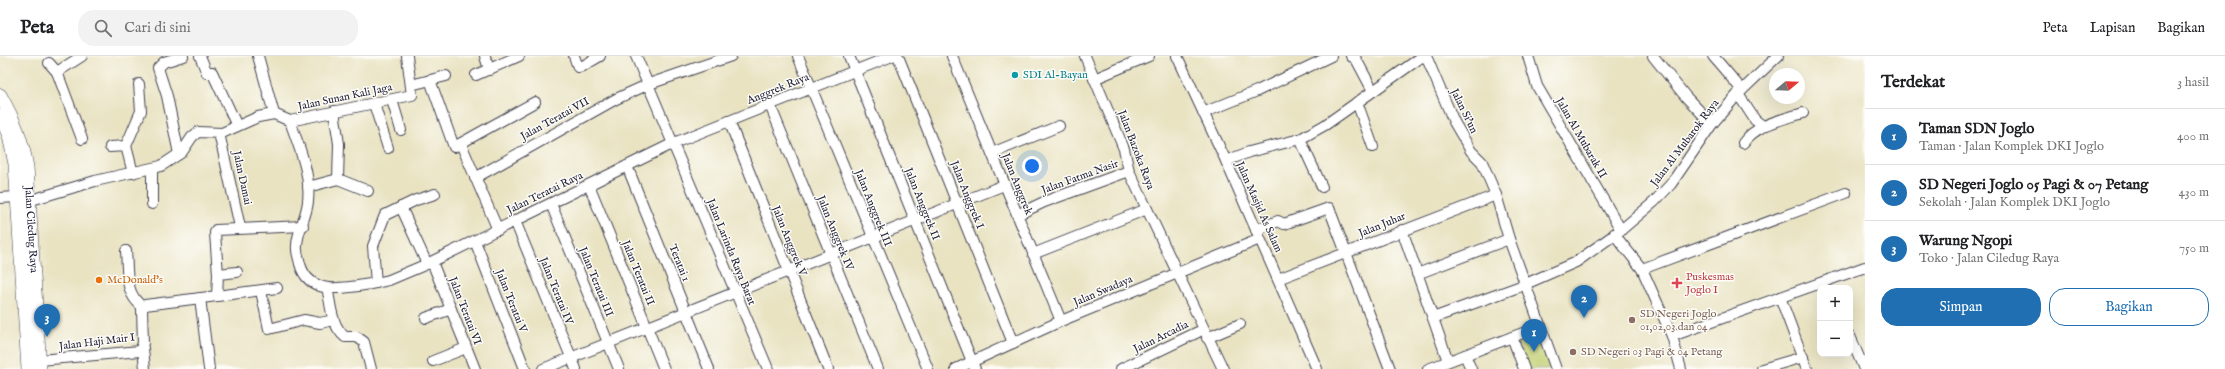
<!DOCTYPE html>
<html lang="id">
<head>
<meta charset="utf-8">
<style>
	:root { --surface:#fff; --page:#f2f2f2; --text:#202124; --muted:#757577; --line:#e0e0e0; --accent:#1f6fb2 }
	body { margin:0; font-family:"IM FELL English",serif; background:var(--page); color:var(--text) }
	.controls { position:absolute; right:12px; bottom:12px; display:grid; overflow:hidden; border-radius:8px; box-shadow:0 4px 16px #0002 }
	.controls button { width:36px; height:36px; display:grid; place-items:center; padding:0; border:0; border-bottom:1px solid var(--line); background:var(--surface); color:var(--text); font:20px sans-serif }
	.compass { position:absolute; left:1769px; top:12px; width:36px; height:36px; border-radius:50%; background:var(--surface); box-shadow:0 4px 16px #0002; rotate:71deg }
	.you { position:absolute; left:1032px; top:110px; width:14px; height:14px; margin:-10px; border:3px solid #fff; border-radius:50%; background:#1a73e8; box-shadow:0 0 0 6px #1a73e833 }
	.badge { display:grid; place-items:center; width:26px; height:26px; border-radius:50%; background:var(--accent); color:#fff; font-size:13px; font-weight:700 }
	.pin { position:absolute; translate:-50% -33px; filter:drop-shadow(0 1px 2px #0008) }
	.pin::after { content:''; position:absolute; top:21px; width:14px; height:12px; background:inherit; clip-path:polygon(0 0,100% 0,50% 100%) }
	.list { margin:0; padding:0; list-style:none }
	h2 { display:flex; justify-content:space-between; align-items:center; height:52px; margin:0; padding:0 16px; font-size:17px }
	h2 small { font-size:13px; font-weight:400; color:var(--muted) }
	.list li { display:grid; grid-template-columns:26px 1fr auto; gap:12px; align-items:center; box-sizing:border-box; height:56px; padding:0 16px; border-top:1px solid var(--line) }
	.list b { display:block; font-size:15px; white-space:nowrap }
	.list p { margin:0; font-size:13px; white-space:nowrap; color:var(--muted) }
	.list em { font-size:13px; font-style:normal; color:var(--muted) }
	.actions { display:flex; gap:8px; padding:12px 16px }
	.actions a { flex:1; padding:9px 0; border:1px solid var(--accent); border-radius:16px; text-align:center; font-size:14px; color:var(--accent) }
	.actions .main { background:var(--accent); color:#fff }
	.icon { flex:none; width:22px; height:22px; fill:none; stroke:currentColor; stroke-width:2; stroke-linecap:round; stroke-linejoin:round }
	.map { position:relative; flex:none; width:1865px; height:313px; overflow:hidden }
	header { display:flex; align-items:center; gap:24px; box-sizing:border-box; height:56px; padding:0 20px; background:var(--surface); border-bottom:1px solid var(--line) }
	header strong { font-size:19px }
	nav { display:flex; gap:22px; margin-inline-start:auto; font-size:14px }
	.search { width:280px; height:36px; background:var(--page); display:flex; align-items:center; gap:10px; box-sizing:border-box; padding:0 14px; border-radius:16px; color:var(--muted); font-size:15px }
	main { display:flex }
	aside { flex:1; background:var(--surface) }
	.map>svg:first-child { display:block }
</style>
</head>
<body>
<header>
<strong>Peta</strong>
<div class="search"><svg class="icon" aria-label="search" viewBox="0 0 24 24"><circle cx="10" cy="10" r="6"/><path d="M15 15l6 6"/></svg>Cari di sini</div>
<nav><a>Peta</a><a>Lapisan</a><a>Bagikan</a></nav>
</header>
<main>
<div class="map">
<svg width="1865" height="313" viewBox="0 0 1865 313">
	<rect width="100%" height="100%" fill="#fdfcf7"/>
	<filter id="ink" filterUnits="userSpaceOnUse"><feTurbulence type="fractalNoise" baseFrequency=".025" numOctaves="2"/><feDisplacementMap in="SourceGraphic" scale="8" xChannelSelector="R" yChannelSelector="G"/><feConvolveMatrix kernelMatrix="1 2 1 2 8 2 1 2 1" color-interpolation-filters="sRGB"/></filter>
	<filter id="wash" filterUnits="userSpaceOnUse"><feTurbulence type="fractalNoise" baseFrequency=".012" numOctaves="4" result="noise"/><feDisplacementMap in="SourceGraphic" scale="16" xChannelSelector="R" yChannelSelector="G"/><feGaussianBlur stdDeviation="0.9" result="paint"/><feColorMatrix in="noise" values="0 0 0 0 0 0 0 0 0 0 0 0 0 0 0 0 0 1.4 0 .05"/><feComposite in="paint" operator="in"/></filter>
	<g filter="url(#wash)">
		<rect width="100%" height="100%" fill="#e9e3c2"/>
		<polygon fill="#c1ce70" stroke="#727856" points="1537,272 1553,313 1527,313 1515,280"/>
	</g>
	<g filter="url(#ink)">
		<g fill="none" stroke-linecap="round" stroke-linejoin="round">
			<g stroke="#403f4f" stroke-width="12">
				<g id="minor">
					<polyline points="200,0 207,17 212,16 237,70"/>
					<polyline points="258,0 274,58"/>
					<polyline points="485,0 489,14"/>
					<polyline points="574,0 578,11 583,10 600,0"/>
					<polyline points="636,0 768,313"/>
					<polyline points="798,0 928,313"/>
					<polyline points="849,0 975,313"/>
					<polyline points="898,0 1013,287"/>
					<polyline points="952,0 1061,265"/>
					<polyline points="1085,0 1124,93 1129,115 1223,313"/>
					<polyline points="1177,0 1226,105 1317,313"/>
					<polyline points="1351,0 1356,3 1373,35"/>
					<polyline points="1426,0 1454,66 1471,95 1482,106 1496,139 1509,183 1556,313"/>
					<polyline points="1528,0 1537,30 1621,174"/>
					<polyline points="1653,0 1686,41 1712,68"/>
					<polyline points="1713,0 1742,34"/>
					<polyline points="49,7 57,16"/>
					<polyline points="476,19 519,0"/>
					<polyline points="1094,23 1149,0"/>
					<polyline points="430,24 454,91 535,46"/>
					<polyline points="411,29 446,20"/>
					<polyline points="1738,38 1755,64 1763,70"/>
					<polyline points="392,44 401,74"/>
					<polyline points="1357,46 1373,91"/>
					<polyline points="374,48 388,92"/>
					<polyline points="770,49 878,313"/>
					<polyline points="334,55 339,88 338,123"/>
					<polyline points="1203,57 1257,35 1331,0"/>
					<path d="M290 65C299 91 311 118 308 145 307 160 297 175 297 190 296 196 299 202 300 208 310 243 349 231 376 227"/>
					<polyline points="729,65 828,313"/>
					<polyline points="219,77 240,171"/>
					<polyline points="82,83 57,16 82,0"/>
					<polyline points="1300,83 1322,131"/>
					<path d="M1743 87C1757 68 1781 64 1803 57"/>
					<polyline points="461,88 498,174"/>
					<polyline points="126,90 141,55 139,28"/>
					<polyline points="110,91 126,90 133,117"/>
					<polyline points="992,97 1059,70"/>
					<polyline points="179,98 167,40 158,12 164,6 183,0"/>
					<polyline points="1226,105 1249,96 1300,83 1325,69 1423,0"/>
					<polyline points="627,110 709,313"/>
					<polyline points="152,113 152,148"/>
					<polyline points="475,122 616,43 649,28 731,0"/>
					<polyline points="589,129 664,313"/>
					<polyline points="308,131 338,123 368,135"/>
					<polyline points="435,138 416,144 385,159 373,190 376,227 389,224 427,208 674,87 892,0"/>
					<polyline points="0,142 16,141"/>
					<polyline points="28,145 95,125 161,110 182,96 192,81 198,76 222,77 258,61 274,58 290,65 412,39 407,0"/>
					<polyline points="551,148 619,313"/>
					<polyline points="401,151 427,208"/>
					<polyline points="1017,159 1044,146 1129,115"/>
					<polyline points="515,165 576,313"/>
					<polyline points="1256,174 1278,165 1284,168 1329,152 1390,313"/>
					<polyline points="1402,174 1448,305"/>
					<polyline points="1614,178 1642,213 1672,280 1681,313"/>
					<polyline points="475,185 525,313"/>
					<path d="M126 195C128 215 124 238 143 251"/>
					<polyline points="1033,198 1147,153"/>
					<polyline points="432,206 475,313"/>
					<polyline points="1642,213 1846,137"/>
					<polyline points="218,218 215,177 216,174 303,170"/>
					<polyline points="1417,218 1509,183"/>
					<polyline points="1278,223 1496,139"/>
					<path d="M329 232 328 236C331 252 332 270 345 281H357L364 286 371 313"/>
					<polyline points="261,235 269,273 304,264 320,267 334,264"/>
					<polyline points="217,240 277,232"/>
					<polyline points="1780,241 1807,313"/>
					<polyline points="200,242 209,313"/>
					<polyline points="426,262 451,253"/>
					<polyline points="1433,262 1521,230 1576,206 1621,174 1654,146 1671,128 1712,68 1738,38 1778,0"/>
					<polyline points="1672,280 1865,211"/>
					<polyline points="1850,280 1864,313"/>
					<polyline points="1512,281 1524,313"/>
					<polyline points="1207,282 1240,268"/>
					<polyline points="143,292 145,313"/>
					<polyline points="1465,299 1471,313"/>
					<polyline points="40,304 140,295 143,287 142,253 145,249 217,240 218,218 237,216"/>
					<polyline points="433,305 466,292"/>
					<polyline points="543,313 1004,129"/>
					<polyline points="956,313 1061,265 1260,183"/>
					<polyline points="1121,313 1198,276"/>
					<polyline points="1428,313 1541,270"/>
					<polyline points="1762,313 1803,301"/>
				</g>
			</g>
			<g stroke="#403f4f" stroke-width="14">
				<g id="major">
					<path id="s1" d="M0 39C14 64 22 82 27 111L40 313"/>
					<polyline points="0,59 9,80 15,108 28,313"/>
				</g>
			</g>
			<use href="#minor" stroke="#fff" stroke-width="10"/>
			<use href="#major" stroke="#fff" stroke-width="13"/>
		</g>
	</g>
	<circle fill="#0f9aa8" stroke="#fdfcf7" stroke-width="1.5" cx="1015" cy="19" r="4"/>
	<circle fill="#e8710a" stroke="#fdfcf7" stroke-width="1.5" cx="99" cy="224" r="4"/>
	<path fill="#e0444e" stroke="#fdfcf7" stroke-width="1.5" d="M1675 221h4v4h4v4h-4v4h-4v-4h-4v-4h4z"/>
	<g fill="#8d6e63" stroke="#fdfcf7" stroke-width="1.5">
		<circle cx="1632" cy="264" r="4"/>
		<circle cx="1573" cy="296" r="4"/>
	</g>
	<g text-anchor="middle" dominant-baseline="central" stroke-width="3" stroke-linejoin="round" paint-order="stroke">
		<g font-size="11" fill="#0d838f" stroke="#fdfcf7" text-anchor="start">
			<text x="1023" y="19">SDI Al-Bayan</text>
		</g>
		<g font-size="11" fill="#22223b" stroke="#fdfcf7">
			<text transform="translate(778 33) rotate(-22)">Anggrek Raya</text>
			<text transform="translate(345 41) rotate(-12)">Jalan Sunan Kali Jaga</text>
			<text transform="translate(1464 55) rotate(64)">Jalan Si'un</text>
			<text transform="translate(555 63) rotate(-29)">Jalan Teratai VII</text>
			<text transform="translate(1581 82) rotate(60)">Jalan Al Mubarak II</text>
			<text transform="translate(1685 87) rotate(-53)">Jalan Al Mubarok Raya</text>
			<text transform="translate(1136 94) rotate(69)">Jalan Bazoka Raya</text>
			<text transform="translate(1080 121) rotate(-20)">Jalan Fatma Nasir</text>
			<text transform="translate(242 122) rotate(78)">Jalan Damai</text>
			<text transform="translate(1017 128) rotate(68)">Jalan Anggrek</text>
			<text transform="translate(545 137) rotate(-26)">Jalan Teratai Raya</text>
			<text transform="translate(967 139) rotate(68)">Jalan Anggrek I</text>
			<text transform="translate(922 148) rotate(68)">Jalan Anggrek II</text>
			<text transform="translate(1259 151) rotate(66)">Jalan Masjid As Salam</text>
			<text transform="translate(873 152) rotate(68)">Jalan Anggrek III</text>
			<text transform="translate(1382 169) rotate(-22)">Jalan Juhar</text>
			<text stroke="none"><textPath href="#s1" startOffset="140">Jalan Ciledug Raya</textPath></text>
			<text transform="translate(835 177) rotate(68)">Jalan Anggrek IV</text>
			<text transform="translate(789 185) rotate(68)">Jalan Anggrek V</text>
			<text transform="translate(731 196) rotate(68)">Jalan Larinda Raya Barat</text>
			<text transform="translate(679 207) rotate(68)">Teratai 1</text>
			<text transform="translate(638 217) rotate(68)">Jalan Teratai II</text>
			<text transform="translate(596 226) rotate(68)">Jalan Teratai III</text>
			<text transform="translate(556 235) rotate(68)">Jalan Teratai IV</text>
			<text transform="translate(1103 235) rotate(-23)">Jalan Swadaya</text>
			<text transform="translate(511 245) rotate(68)">Jalan Teratai V</text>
			<text transform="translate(465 255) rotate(69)">Jalan Teratai VI</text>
			<text transform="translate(1161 281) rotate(-26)">Jalan Arcadia</text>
			<text transform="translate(97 286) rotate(-7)">Jalan Haji Mair I</text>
		</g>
		<g font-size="11" fill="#be3a42" stroke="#fdfcf7" text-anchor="start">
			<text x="1686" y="221">Puskesmas<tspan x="1686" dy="13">Joglo I</tspan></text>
		</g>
		<g font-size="11" fill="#c56008" stroke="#fdfcf7" text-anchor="start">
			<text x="107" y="224">McDonald's</text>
		</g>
		<g font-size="11" fill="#785e54" stroke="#fdfcf7" text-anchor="start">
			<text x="1640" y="258">SD Negeri Joglo<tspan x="1640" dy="13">01,02,03 dan 04</tspan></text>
			<text x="1581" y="296">SD Negeri 03 Pagi &amp; 04 Petang</text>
		</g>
	</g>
</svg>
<div class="controls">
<button>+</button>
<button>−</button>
</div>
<svg class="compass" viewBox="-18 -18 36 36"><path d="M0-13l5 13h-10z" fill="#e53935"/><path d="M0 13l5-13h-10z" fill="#757577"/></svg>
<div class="you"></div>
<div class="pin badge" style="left:1534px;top:296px">1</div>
<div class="pin badge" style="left:1584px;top:262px">2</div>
<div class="pin badge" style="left:47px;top:281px">3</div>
</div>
<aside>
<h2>Terdekat<small>3 hasil</small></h2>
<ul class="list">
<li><span class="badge">1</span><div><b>Taman SDN Joglo</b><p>Taman · Jalan Komplek DKI Joglo</p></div><em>400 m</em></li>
<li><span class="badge">2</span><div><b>SD Negeri Joglo 05 Pagi &amp; 07 Petang</b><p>Sekolah · Jalan Komplek DKI Joglo</p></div><em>430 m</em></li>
<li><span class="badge">3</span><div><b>Warung Ngopi</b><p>Toko · Jalan Ciledug Raya</p></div><em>750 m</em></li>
</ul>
<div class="actions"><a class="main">Simpan</a><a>Bagikan</a></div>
</aside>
</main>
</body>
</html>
